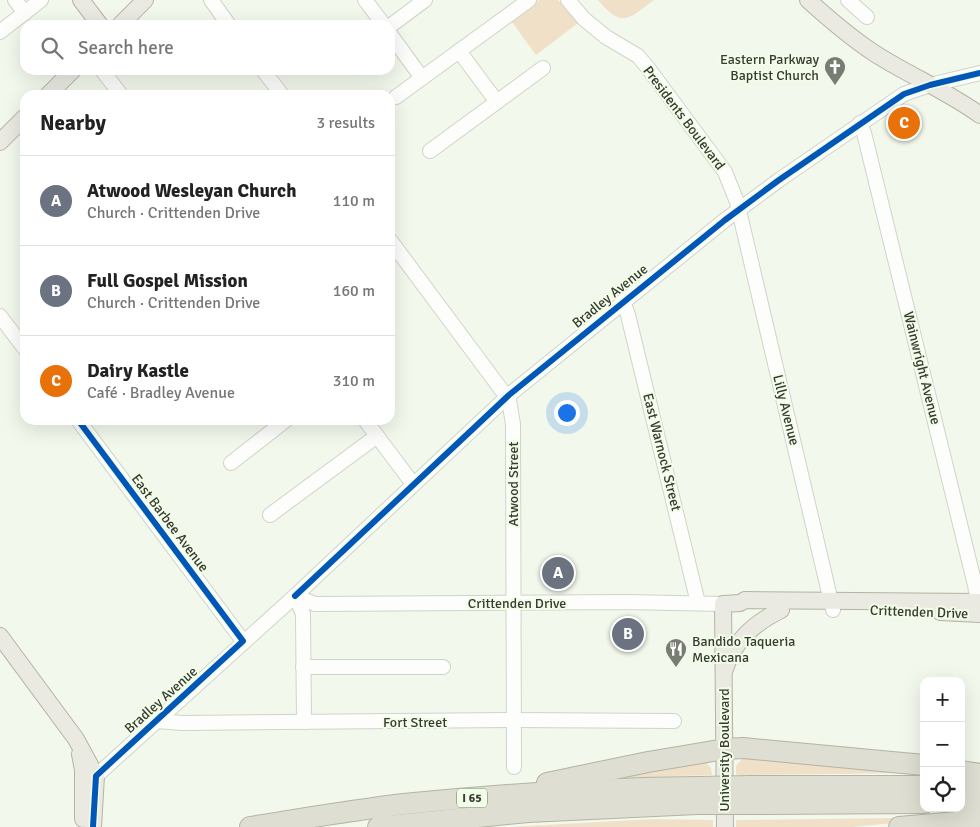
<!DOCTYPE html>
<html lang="en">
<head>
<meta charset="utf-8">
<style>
	:root { --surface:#fff; --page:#f2f2f2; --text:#222; --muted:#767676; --line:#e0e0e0; --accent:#0f766e }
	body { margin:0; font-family:Signika,sans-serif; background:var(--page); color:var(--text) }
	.controls { position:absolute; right:15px; bottom:15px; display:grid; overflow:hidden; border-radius:10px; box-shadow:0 5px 20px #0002 }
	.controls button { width:45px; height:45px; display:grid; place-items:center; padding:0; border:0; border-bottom:1px solid var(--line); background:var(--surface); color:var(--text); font:25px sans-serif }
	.you { position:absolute; left:566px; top:412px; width:18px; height:18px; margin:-12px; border:4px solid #fff; border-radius:50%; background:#1a73e8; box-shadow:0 0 0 8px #1a73e833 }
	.badge { display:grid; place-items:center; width:32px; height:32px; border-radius:50%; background:var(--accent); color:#fff; font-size:16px; font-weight:700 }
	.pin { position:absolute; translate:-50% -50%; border:2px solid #fff; box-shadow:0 1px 5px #0006 }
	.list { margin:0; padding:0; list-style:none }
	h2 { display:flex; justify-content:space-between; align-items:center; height:65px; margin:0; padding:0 20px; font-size:21px }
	h2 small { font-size:16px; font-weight:400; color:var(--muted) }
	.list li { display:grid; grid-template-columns:32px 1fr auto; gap:15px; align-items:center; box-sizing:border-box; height:90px; padding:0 20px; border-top:1px solid var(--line) }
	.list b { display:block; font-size:19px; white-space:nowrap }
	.list p { margin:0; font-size:16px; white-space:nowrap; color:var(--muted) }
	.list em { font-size:16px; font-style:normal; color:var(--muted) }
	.icon { flex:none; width:28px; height:28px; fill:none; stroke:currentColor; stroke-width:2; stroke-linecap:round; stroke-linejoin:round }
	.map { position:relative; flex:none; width:980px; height:827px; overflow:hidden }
	.search { position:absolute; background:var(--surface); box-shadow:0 5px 20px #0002; left:20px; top:20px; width:375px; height:55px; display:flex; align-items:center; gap:12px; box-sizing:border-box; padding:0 18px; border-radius:15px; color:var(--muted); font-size:19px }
	.panel { position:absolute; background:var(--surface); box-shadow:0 5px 20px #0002; left:20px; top:90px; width:375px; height:335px; border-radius:15px }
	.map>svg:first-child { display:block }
</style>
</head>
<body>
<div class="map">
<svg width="980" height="827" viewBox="0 0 980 827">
	<rect width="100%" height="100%" fill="#f2f8ec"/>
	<g fill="#efe0c7">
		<polygon points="539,0 558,0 578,23 536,55 512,22"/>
		<path d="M598 0H654C628 19 622 29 598 0Z"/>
		<polygon points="742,756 913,773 736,775 736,766 743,758"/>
		<polygon points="703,760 709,763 707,764 711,768 712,775 612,778"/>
		<polygon points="891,818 891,821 894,823 852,827 736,827 736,820"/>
		<polygon points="655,819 713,820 713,827 508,827"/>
	</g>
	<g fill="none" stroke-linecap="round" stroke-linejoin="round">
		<g stroke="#cfd4ca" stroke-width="16">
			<g id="minor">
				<polyline points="15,0 25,13"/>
				<polyline points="211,0 229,25"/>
				<polyline points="365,0 384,25"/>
				<polyline points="568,0 584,19 606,37 638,56 648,68 725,172 737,202 833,610"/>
				<polyline points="848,0 867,17"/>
				<polyline points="390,26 425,0"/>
				<polyline points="0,32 41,0"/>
				<polyline points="390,34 422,78"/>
				<polyline points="459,51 497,102"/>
				<polyline points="102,70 121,95"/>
				<polyline points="263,70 282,95"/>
				<polyline points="396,97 529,0"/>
				<polyline points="860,123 864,133 975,585 979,611"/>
				<polyline points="430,151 543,68"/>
				<polyline points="390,240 509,400 513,424 514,767"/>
				<polyline points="623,301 628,315 698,603"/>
				<polyline points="0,316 25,349"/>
				<polyline points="78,420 243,641"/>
				<polyline points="365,420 413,484"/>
				<polyline points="231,463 286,420"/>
				<polyline points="270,515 377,436"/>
				<polyline points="295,596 315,604 626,602 723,604"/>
				<polyline points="295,596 303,614 304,722"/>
				<polyline points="303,667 443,667"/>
				<polyline points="157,721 182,723 514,720 674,721"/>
				<polyline points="96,776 295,596 509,395 725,220 779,180 904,94 930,85 980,73"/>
			</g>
		</g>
		<g stroke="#b3b4a3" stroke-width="18">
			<g id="major">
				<polyline points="81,0 100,25"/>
				<path d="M808 0C829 19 850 37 874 53 908 75 947 91 980 115"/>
				<polyline points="120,25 145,0"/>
				<polyline points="48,95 73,70"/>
				<polyline points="0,142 25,117"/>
				<polyline points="940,612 980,614"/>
				<polyline points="0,636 76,739 96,776 93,827"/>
				<path d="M725 669C734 641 756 622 781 610"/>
				<polyline points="80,754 83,770 83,819"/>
				<polyline points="725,827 723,604 740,603 745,600 980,602"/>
			</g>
		</g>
		<g stroke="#b3b4a3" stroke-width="22">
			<g id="highway">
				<polyline points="961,771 980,774"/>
				<polyline points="547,783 648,762 725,749 743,748 924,765"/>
				<polyline points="751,786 924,786"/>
				<polyline points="961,786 980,787"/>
				<polyline points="753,804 924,803"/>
				<polyline points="961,805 980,806"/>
				<path d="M250 827C301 819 353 810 404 804 502 794 599 788 697 787"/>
				<polyline points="378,827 528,812 697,804"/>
				<polyline points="899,827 980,820"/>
			</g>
		</g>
		<use href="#minor" stroke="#fdfefc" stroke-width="14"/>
		<use href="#major" stroke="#eaeae3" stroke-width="16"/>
		<use href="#highway" stroke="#dfded2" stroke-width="20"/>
		<g stroke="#b3b4a3" stroke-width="22" stroke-linecap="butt">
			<g id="highway-bridge">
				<polyline points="697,787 751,786"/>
				<polyline points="697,804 753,804"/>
			</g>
		</g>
		<use href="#highway-bridge" stroke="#dfded2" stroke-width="20"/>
		<g stroke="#f2fde7" stroke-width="9">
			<g id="cycleway">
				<polyline points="78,420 243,641 96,776 93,827"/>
				<polyline points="295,596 509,395 725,220 779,180 904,94 930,85 980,73"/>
			</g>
		</g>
		<use href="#cycleway" stroke="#0057b8" stroke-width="6"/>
	</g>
	<defs>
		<g id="church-pin" transform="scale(1.125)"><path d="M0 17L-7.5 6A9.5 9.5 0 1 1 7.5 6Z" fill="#787d73" stroke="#f2fde7"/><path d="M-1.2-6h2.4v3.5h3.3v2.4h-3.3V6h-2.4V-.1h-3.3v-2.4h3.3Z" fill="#fff"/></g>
		<g id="restaurant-pin" transform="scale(1.125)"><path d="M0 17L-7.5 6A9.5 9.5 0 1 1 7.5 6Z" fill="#787d73" stroke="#f2fde7"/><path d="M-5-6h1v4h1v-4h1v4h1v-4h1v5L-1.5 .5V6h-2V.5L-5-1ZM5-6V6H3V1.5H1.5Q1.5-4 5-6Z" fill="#fff"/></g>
	</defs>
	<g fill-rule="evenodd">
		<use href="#church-pin" x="835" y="67"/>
		<use href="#restaurant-pin" x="676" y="649"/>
	</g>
	<g text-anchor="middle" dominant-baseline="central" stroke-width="4" stroke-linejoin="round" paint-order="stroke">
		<rect fill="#f2fde7" stroke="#6f7568" stroke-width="1" x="457" y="788.5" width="30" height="19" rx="4"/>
		<g font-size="12" font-weight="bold" fill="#373b32">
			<text x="472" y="798">I 65</text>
		</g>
		<g font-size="14" fill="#373b32" stroke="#f2fde7" text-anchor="end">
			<text x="819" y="59">Eastern Parkway<tspan x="819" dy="16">Baptist Church</tspan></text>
			<text x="692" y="641" text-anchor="start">Bandido Taqueria<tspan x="692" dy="16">Mexicana</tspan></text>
		</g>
		<g font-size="14" fill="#373b32" stroke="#f2fde7">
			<text transform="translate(684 118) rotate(53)">Presidents Boulevard</text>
			<text transform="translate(610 296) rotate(-39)">Bradley Avenue</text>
			<text transform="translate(922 368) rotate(76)">Wainwright Avenue</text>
			<text transform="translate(786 410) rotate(76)">Lilly Avenue</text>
			<text transform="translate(662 452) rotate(76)">East Warnock Street</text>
			<text transform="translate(513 484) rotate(-90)">Atwood Street</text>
			<text transform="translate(170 523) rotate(53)">East Barbee Avenue</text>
			<text x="517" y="603">Crittenden Drive</text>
			<text transform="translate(919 612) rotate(2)">Crittenden Drive</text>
			<text transform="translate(161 700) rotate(-42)">Bradley Avenue</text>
			<text x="415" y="722">Fort Street</text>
			<text transform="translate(724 750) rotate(-90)">University Boulevard</text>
		</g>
	</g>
</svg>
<div class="controls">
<button>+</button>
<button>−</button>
<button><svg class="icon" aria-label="locate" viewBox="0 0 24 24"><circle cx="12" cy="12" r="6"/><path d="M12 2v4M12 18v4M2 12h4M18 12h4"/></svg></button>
</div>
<div class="you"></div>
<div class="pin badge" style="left:558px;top:573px;background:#6b7280">A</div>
<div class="pin badge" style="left:628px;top:634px;background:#6b7280">B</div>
<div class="pin badge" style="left:904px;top:123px;background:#e8710a">C</div>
<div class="search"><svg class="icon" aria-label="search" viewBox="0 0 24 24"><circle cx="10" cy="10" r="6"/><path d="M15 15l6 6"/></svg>Search here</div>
<section class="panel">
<h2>Nearby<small>3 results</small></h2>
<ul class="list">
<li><span class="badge" style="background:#6b7280">A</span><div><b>Atwood Wesleyan Church</b><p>Church · Crittenden Drive</p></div><em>110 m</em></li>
<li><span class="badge" style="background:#6b7280">B</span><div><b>Full Gospel Mission</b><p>Church · Crittenden Drive</p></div><em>160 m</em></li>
<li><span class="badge" style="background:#e8710a">C</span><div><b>Dairy Kastle</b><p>Café · Bradley Avenue</p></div><em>310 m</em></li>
</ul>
</section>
</div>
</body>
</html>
